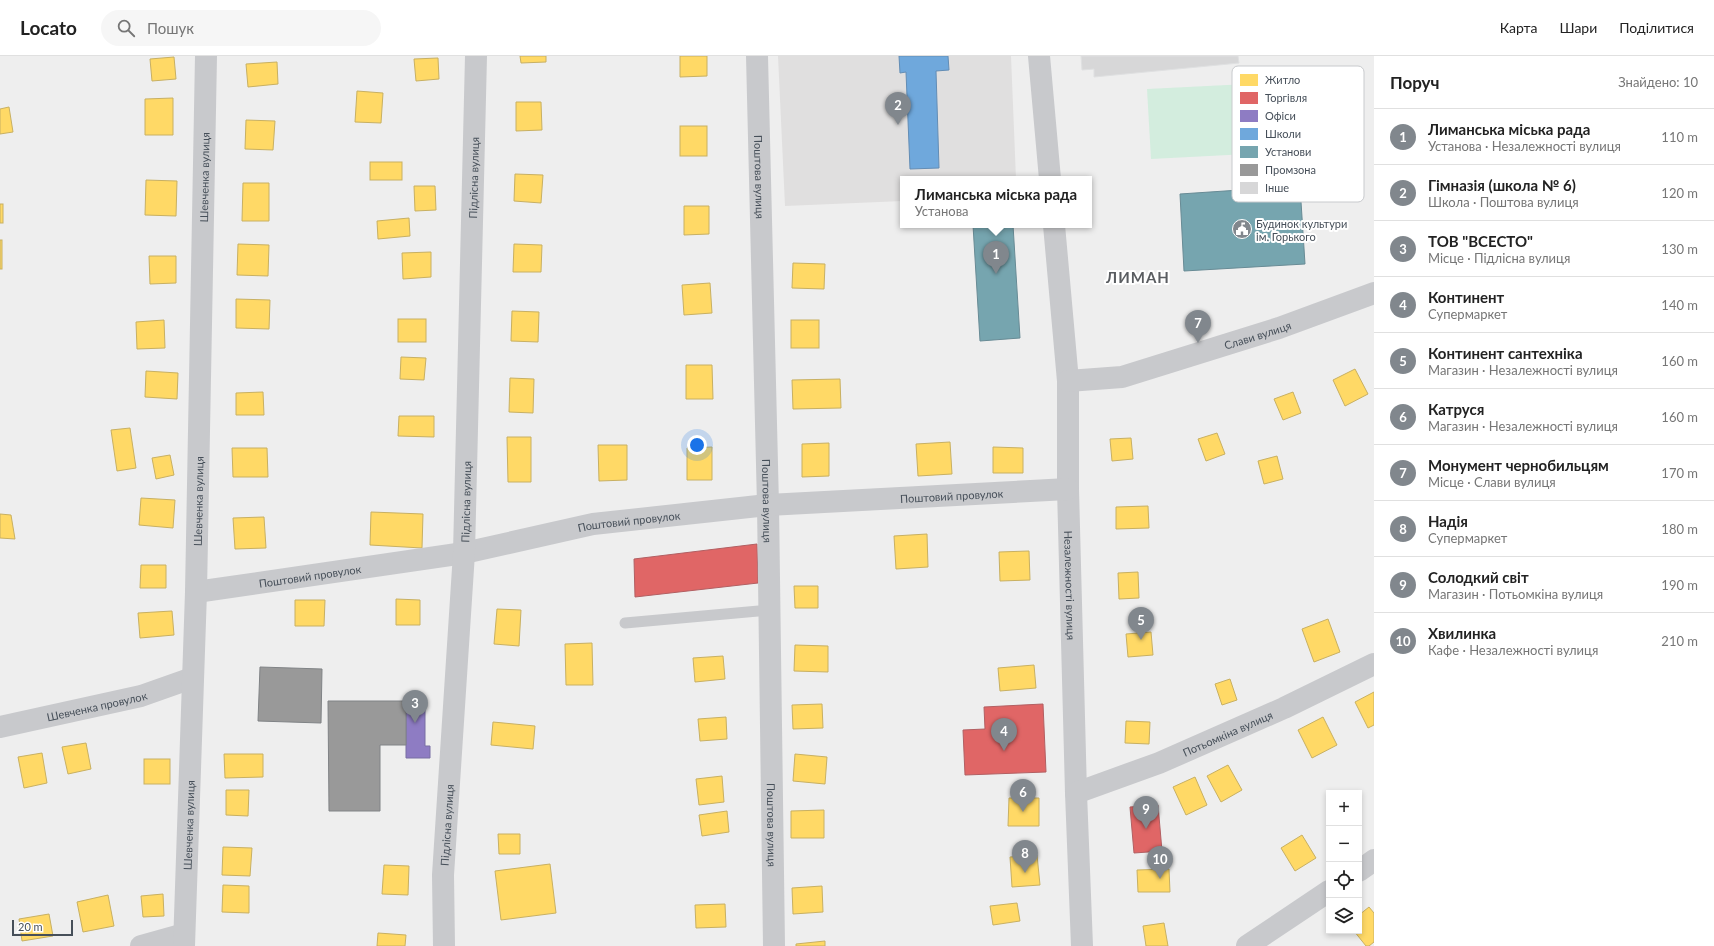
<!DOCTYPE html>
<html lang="uk">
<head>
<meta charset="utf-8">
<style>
	:root { --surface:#fff; --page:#f6f6f6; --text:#222; --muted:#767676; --line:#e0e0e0; --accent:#81878d }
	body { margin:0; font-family:Lato,sans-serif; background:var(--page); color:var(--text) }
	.controls { position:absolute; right:12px; bottom:12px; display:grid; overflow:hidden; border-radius:0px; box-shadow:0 2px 6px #0003 }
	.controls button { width:36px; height:36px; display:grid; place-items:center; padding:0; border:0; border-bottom:1px solid var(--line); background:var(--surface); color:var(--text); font:20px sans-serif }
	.scale { position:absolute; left:12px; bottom:10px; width:61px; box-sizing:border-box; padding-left:4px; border:2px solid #464f59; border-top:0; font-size:11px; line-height:14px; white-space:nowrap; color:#464f59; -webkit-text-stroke:3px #fff; paint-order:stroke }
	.you { position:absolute; left:697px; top:389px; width:14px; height:14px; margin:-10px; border:3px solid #fff; border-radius:50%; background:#1a73e8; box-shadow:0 0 0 6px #1a73e833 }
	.badge { display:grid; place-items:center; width:26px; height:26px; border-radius:50%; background:var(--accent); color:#fff; font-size:13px; font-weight:700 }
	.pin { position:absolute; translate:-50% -33px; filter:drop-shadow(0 1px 2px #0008) }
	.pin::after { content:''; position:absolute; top:21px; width:14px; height:12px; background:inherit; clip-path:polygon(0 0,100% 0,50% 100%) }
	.popup { position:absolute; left:900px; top:120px; width:192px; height:52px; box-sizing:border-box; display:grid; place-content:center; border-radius:0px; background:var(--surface); filter:drop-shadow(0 1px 3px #0005); font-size:13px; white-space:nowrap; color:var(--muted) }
	.popup b { font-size:15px; color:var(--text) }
	.popup::after { content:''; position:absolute; left:50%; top:100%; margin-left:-8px; border:8px solid transparent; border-top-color:var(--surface) }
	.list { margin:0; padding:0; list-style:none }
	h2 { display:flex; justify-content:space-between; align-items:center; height:52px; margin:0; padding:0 16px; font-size:17px }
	h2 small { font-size:13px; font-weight:400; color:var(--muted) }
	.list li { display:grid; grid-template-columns:26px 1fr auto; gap:12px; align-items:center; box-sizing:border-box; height:56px; padding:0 16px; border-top:1px solid var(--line) }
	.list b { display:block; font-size:15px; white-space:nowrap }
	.list p { margin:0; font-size:13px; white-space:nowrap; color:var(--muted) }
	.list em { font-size:13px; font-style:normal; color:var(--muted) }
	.icon { flex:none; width:22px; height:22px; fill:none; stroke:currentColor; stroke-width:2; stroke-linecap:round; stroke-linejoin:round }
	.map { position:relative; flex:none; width:1374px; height:890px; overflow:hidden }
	header { display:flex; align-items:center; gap:24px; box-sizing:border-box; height:56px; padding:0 20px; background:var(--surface); border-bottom:1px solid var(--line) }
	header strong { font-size:19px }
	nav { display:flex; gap:22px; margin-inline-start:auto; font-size:14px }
	.search { width:280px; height:36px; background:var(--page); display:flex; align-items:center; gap:10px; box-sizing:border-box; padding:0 14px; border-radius:22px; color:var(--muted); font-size:15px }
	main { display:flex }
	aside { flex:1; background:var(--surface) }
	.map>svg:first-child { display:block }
</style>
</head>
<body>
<header>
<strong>Locato</strong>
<div class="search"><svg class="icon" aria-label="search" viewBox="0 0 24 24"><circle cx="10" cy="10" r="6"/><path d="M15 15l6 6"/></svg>Пошук</div>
<nav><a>Карта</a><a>Шари</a><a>Поділитися</a></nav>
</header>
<main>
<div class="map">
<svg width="1374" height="890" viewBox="0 0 1374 890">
	<rect width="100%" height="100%" fill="#eee"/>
	<polygon fill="#e0dfdf" points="778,0 1011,0 1016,123 903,123 903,145 785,150"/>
	<polygon fill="#d3edde" points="1286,26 1289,96 1151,103 1147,33"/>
	<g fill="#ffd966" stroke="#c8b062">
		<polygon points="520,0 546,0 546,6 521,7"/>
		<polygon points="680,0 707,0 707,20 680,21"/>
		<polygon points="174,1 176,23 152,25 150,3"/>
		<polygon points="438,2 439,23 416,25 414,3"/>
		<polygon points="277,6 278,28 248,31 246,8"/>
		<polygon points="357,35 383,37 381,67 355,66"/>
		<polygon points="173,42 173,79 145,79 145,43"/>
		<polygon points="516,46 541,46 542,74 516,75"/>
		<polygon points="9,51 13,76 0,78 0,53"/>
		<polygon points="246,64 275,65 273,94 245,93"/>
		<rect x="680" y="70" width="27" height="30"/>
		<rect x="370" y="106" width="32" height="18"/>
		<polygon points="515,118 543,119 541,147 514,145"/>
		<polygon points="146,124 177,125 176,160 145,159"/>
		<polygon points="243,127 269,127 269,165 242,165"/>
		<polygon points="414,130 435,130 436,154 415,155"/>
		<rect x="0" y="148" width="3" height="19"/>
		<polygon points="684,150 709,150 709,178 684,179"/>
		<polygon points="409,162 410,180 378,183 377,165"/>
		<rect x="0" y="184" width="2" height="29"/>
		<polygon points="238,188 269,189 268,220 237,219"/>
		<polygon points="514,188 542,189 541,216 513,216"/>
		<polygon points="431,196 431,221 403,223 402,197"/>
		<polygon points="149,200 176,200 176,227 150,228"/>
		<polygon points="793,207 825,208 824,233 792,232"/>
		<polygon points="710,227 712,257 684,259 682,229"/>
		<polygon points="236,243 270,244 269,273 236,272"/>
		<polygon points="512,255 539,256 538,286 511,285"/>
		<rect x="398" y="263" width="28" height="23"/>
		<polygon points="164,264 165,292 137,293 136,266"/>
		<rect x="791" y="264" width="28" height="28"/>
		<polygon points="401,301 426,302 424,324 400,323"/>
		<polygon points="686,309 712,309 713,343 686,343"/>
		<polygon points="1355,313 1368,338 1345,350 1333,324"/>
		<polygon points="146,315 178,317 177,343 145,341"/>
		<polygon points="510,322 534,323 533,357 509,356"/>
		<polygon points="840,323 841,352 793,353 792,324"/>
		<polygon points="263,336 264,359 236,359 236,337"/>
		<polygon points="1293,336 1301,357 1283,364 1274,343"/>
		<polygon points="399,360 434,360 434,381 398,380"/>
		<polygon points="130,372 136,412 117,415 111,374"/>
		<polygon points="1217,377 1225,398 1206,405 1198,383"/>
		<polygon points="507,381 531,381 531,426 508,426"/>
		<polygon points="1131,382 1133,403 1112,405 1110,383"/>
		<polygon points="950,386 952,418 918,420 916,388"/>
		<polygon points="829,387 829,420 802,421 802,388"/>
		<polygon points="598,389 627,389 627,424 599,425"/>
		<polygon points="712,391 712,424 687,424 687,392"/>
		<polygon points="993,391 1023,392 1023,417 993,417"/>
		<polygon points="232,392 267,392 268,421 233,421"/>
		<polygon points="170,399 174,419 156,423 152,402"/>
		<polygon points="1277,400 1283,423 1264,428 1258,405"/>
		<polygon points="141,442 175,444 173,472 139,469"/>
		<polygon points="1148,450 1149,472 1116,473 1116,451"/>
		<polygon points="371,456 423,458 422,492 370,489"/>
		<polygon points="0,458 11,459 15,483 0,482"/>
		<polygon points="264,461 266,492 235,493 233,462"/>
		<polygon points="927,478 928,511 896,513 894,480"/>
		<polygon points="1029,495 1030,524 1000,525 999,496"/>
		<polygon points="141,509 166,509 166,532 140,532"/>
		<polygon points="1138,516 1139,542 1119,543 1118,517"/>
		<polygon points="794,530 818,530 818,552 795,552"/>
		<polygon points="396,543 420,544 420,569 396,569"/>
		<polygon points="295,544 325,544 324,570 295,570"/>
		<polygon points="497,553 521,554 519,590 494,588"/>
		<polygon points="172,555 174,579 140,582 138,557"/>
		<polygon points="1328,563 1340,596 1314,606 1302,573"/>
		<polygon points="1151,576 1153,599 1128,601 1126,578"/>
		<polygon points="592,587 593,629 566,629 565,588"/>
		<polygon points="795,589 828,590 828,616 794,615"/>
		<polygon points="723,600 725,623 695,626 693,602"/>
		<polygon points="1034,609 1036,632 1000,635 998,612"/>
		<polygon points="1230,623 1237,644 1222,649 1215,628"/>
		<polygon points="1374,636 1374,669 1368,672 1355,646"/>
		<polygon points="822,648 823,672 793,673 792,649"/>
		<polygon points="726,661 727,683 700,685 698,663"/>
		<polygon points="1323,661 1337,689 1312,702 1298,674"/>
		<polygon points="1126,665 1150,666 1149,688 1125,687"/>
		<polygon points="493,666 535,670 533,693 491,689"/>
		<polygon points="86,687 91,713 68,718 62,691"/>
		<polygon points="42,697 47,727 24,732 18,701"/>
		<polygon points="224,698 263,698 263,721 225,722"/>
		<polygon points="795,698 827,701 825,728 793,725"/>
		<rect x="144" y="703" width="26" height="25"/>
		<polygon points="1228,709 1242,734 1221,746 1207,720"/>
		<polygon points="722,720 724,746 699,749 696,723"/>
		<polygon points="1195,721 1207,749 1186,759 1173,731"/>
		<polygon points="226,734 249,734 248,760 226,759"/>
		<polygon points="1009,742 1039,742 1039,770 1008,770"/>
		<polygon points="824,754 824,782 791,782 791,755"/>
		<polygon points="727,755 729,776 702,780 699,759"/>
		<polygon points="498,778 520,778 520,798 499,798"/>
		<polygon points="1302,779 1316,802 1295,815 1281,792"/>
		<polygon points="223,791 252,792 250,820 222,819"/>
		<polygon points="1037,799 1040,829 1012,831 1010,801"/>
		<polygon points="550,808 556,857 501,864 495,815"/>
		<polygon points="384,809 409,810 408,839 382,838"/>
		<polygon points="1169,813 1170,836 1138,836 1137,814"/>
		<polygon points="223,829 249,830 249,857 222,856"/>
		<polygon points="822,830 823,856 793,858 792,832"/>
		<polygon points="163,838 164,860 143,861 141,840"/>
		<polygon points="108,839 114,870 83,876 77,846"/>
		<polygon points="1017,847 1020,865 993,869 990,850"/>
		<polygon points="725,848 726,871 696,872 695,849"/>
		<polygon points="1369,851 1374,857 1374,886 1369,890 1366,890 1354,875 1359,875 1359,859"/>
		<polygon points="49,858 53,880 22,885 19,863"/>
		<polygon points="1164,867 1168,890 1146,890 1143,870"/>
		<polygon points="378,877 406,879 405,890 377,890"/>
		<polygon points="825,885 825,890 796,890 796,888"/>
	</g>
	<g fill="#e06666" stroke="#b25f62">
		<polygon points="757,488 758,527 635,541 634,503"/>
		<polygon points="1043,648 1046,716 965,719 963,674 985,673 984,651"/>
		<polygon points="1158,749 1162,795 1134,797 1130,751"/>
	</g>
	<polygon fill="#8e7cc3" stroke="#786ea3" points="406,645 425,645 425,690 430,690 430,702 406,702"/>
	<polygon fill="#6fa8dc" stroke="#638db5" points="899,0 948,0 949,14 936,15 939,112 910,113 906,16 900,17"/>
	<g fill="#76a5af" stroke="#688b95">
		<polygon points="1300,130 1305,208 1184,215 1180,138"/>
		<polygon points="973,169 1013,169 1020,282 980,285"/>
	</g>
	<g fill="#999" stroke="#808386">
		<polygon points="260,611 322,613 321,667 258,665"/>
		<polygon points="328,645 406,645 406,689 380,689 380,755 329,755"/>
	</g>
	<polygon fill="#d7d7d8" stroke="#dfe0e1" points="1081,0 1238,0 1239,7 1094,21 1094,13 1082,14"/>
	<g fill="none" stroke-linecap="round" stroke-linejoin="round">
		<polyline stroke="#c8c9cc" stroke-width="11" points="625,567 769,554"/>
		<g stroke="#c8c9cc" stroke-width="22">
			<path id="s1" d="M757 0 768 449 774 890"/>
			<polyline points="1039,0 1050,123"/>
			<path id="s2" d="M1054 169 1068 325V433L1076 737 1082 890"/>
			<path id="s3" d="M1068 325 1122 321 1279 272 1374 237"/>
			<path id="s4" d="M196 536 464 497 593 468 768 449 1068 433"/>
			<path id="s5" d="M0 671 141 640 192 622"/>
			<path id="s6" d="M1076 737 1159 707 1284 652 1374 608"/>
			<polyline points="1359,815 1374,804"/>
			<polyline points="141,890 184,878"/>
			<path id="s7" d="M184 890 196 536 206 0"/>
			<path id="s8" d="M444 890 443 819 464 497 476 0"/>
			<polyline points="1247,890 1329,835"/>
		</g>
	</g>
	<defs>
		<g id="civic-disc" transform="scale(1)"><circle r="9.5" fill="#81878d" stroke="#fff"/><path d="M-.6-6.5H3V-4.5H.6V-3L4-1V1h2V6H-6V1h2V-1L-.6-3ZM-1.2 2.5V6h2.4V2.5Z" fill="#fff"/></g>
	</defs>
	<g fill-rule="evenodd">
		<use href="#civic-disc" x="1242" y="173"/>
	</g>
	<g text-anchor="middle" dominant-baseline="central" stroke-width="4" stroke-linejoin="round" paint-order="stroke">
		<g font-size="11" fill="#464f59" stroke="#fff">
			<text stroke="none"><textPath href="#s7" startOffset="769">Шевченка вулиця</textPath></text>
			<text stroke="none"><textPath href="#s8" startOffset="769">Підлісна вулиця</textPath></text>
			<text stroke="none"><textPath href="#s1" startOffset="121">Поштова вулиця</textPath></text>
			<text stroke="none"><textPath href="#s3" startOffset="196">Слави вулиця</textPath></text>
			<text stroke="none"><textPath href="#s4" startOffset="763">Поштовий провулок</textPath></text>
			<text stroke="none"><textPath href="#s7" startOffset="445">Шевченка вулиця</textPath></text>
			<text stroke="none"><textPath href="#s8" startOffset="445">Підлісна вулиця</textPath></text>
			<text stroke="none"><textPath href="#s1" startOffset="445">Поштова вулиця</textPath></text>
			<text stroke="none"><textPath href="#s4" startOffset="439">Поштовий провулок</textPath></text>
			<text stroke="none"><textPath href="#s4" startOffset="115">Поштовий провулок</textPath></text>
			<text stroke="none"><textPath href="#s2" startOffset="361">Незалежності вулиця</textPath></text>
			<text stroke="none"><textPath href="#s5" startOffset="99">Шевченка провулок</textPath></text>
			<text stroke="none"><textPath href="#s6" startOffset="163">Потьомкіна вулиця</textPath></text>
			<text stroke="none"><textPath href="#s7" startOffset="121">Шевченка вулиця</textPath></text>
			<text stroke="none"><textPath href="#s8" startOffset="121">Підлісна вулиця</textPath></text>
			<text stroke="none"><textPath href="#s1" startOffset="769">Поштова вулиця</textPath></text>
		</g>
		<g font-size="11" fill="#464f59" stroke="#fff" text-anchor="start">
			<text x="1256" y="167">Будинок культури<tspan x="1256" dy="13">ім. Горького</tspan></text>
		</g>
		<g font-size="15" font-weight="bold" letter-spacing="1" fill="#5a5d61" stroke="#fff">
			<text x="1138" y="221">ЛИМАН</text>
		</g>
	</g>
	<rect x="1232" y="10" width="132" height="136" rx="6" fill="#fff" stroke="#c8cacd" stroke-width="1"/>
	<rect x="1240" y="18" width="18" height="12" fill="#ffd966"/>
	<rect x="1240" y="36" width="18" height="12" fill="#e06666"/>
	<rect x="1240" y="54" width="18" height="12" fill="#8e7cc3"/>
	<rect x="1240" y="72" width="18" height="12" fill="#6fa8dc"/>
	<rect x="1240" y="90" width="18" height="12" fill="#76a5af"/>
	<rect x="1240" y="108" width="18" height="12" fill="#999"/>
	<rect x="1240" y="126" width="18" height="12" fill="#d7d7d8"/>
	<g font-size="11" fill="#464f59">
		<text x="1265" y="28">Житло</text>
		<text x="1265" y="46">Торгівля</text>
		<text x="1265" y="64">Офіси</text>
		<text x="1265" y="82">Школи</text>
		<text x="1265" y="100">Установи</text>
		<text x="1265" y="118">Промзона</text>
		<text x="1265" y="136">Інше</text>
	</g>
</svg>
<div class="controls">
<button>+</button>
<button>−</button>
<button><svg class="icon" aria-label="locate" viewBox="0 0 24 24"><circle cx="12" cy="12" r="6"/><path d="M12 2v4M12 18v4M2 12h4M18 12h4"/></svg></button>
<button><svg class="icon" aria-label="layers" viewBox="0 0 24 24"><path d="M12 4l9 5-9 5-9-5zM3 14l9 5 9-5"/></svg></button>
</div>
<div class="scale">20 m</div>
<div class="you"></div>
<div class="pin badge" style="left:996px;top:218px">1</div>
<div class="popup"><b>Лиманська міська рада</b>Установа</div>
<div class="pin badge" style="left:898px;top:69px">2</div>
<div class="pin badge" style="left:415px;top:667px">3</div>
<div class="pin badge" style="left:1004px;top:695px">4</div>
<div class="pin badge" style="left:1141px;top:584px">5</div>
<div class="pin badge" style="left:1023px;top:756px">6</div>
<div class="pin badge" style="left:1198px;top:287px">7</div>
<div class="pin badge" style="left:1025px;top:817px">8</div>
<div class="pin badge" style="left:1146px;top:773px">9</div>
<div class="pin badge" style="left:1160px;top:823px">10</div>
</div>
<aside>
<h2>Поруч<small>Знайдено: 10</small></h2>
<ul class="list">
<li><span class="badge">1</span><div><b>Лиманська міська рада</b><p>Установа · Незалежності вулиця</p></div><em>110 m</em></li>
<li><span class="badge">2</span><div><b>Гімназія (школа № 6)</b><p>Школа · Поштова вулиця</p></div><em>120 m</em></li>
<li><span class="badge">3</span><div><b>ТОВ &quot;ВСЕСТО&quot;</b><p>Місце · Підлісна вулиця</p></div><em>130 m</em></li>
<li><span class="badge">4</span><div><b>Континент</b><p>Супермаркет</p></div><em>140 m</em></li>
<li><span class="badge">5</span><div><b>Континент сантехніка</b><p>Магазин · Незалежності вулиця</p></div><em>160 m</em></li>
<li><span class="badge">6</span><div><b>Катруся</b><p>Магазин · Незалежності вулиця</p></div><em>160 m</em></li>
<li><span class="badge">7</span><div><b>Монумент чернобильцям</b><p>Місце · Слави вулиця</p></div><em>170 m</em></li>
<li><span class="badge">8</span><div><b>Надiя</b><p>Супермаркет</p></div><em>180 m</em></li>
<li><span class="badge">9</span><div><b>Солодкий світ</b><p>Магазин · Потьомкіна вулиця</p></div><em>190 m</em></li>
<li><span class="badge">10</span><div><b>Хвилинка</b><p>Кафе · Незалежності вулиця</p></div><em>210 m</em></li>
</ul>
</aside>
</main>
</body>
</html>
